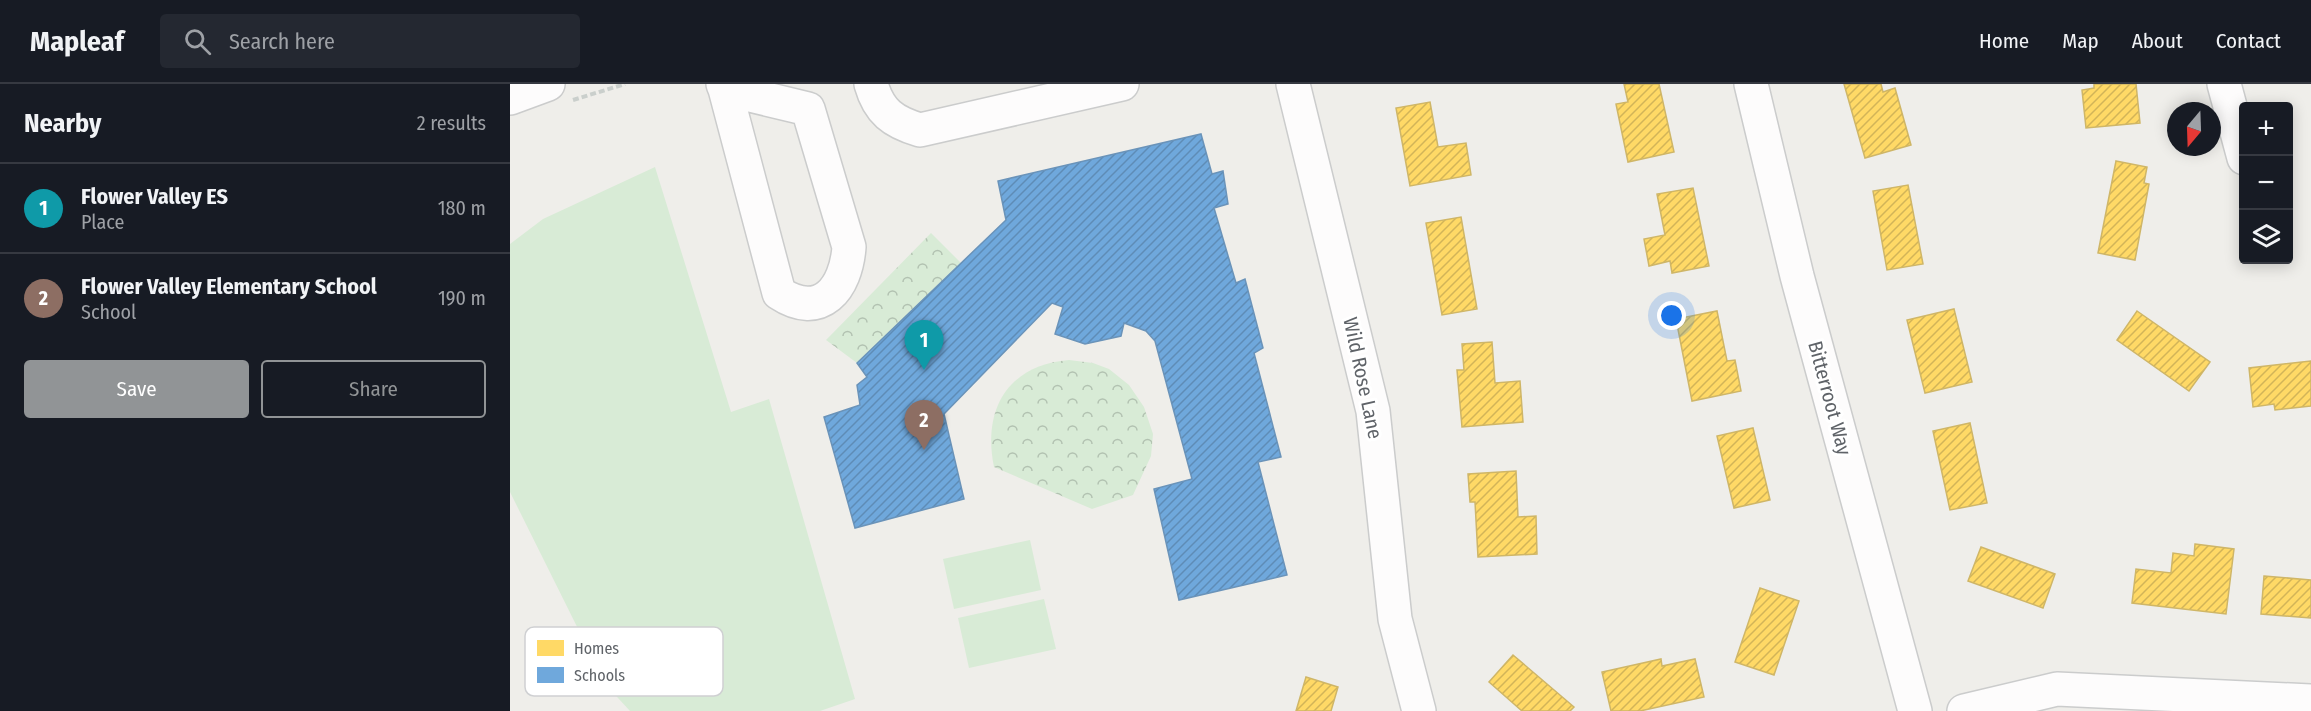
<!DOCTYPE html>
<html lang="en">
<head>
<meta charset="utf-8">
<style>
	:root { --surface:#171b24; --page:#242831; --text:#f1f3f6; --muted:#9ea1a6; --line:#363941; --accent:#919496 }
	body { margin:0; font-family:"Fira Sans Condensed",sans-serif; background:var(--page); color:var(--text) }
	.controls { position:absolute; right:18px; top:18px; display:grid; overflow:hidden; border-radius:6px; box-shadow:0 3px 15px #0003 }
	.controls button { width:54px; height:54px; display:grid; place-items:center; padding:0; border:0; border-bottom:2px solid var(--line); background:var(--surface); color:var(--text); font:30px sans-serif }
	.compass { position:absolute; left:1657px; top:18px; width:54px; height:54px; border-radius:50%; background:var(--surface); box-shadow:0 3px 15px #0003; rotate:199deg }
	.you { position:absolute; left:1162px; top:232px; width:21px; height:21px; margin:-15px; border:4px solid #fff; border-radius:50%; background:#1a73e8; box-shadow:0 0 0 9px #1a73e833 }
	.badge { display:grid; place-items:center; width:39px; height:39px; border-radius:50%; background:var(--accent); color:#fff; font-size:20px; font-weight:700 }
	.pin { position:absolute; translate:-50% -50px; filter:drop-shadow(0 2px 3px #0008) }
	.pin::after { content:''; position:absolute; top:32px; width:21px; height:18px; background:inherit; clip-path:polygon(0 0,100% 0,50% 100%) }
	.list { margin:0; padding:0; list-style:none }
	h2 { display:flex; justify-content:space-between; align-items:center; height:78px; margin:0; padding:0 24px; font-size:26px }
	h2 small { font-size:20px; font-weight:400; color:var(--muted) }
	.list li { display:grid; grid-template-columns:39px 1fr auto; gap:18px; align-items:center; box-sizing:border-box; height:90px; padding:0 24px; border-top:2px solid var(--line) }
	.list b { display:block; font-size:22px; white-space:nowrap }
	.list p { margin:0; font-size:20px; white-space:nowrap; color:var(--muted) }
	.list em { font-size:20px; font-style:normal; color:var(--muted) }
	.actions { display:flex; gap:12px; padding:18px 24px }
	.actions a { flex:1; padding:14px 0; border:2px solid var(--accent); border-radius:6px; text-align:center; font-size:21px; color:var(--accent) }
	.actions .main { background:var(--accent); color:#fff }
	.icon { flex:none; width:33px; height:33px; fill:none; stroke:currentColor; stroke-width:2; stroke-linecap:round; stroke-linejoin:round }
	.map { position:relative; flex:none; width:1801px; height:627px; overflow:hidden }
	header { display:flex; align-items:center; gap:36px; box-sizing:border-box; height:84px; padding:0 30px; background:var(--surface); border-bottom:2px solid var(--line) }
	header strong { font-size:28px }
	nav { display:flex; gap:33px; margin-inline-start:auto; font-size:21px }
	.search { width:420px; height:54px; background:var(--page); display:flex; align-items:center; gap:15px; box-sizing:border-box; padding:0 21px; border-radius:6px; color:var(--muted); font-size:22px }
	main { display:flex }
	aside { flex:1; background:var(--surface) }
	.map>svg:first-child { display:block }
</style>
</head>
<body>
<header>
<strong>Mapleaf</strong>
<div class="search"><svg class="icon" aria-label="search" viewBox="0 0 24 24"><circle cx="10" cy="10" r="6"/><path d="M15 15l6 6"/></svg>Search here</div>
<nav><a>Home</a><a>Map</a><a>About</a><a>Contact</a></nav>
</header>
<main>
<aside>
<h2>Nearby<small>2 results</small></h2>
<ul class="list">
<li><span class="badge" style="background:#0f9aa8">1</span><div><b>Flower Valley ES</b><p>Place</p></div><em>180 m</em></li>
<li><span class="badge" style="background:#8d6e63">2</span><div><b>Flower Valley Elementary School</b><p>School</p></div><em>190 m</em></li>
</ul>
<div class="actions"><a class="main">Save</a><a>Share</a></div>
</aside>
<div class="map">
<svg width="1801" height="627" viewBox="0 0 1801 627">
	<defs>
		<pattern id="forest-crowns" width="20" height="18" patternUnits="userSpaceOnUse" patternTransform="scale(1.5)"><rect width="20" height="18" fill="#d8ebd6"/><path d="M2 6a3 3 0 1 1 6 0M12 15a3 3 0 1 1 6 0" fill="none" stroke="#b2c2b1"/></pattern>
		<pattern id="homes-hatch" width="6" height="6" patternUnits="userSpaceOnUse" patternTransform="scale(1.5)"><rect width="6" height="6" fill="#ffd966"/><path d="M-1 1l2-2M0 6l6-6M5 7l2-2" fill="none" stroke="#d2b458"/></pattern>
		<pattern id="schools-hatch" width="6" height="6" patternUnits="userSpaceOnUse" patternTransform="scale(1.5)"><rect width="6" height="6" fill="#6fa8dc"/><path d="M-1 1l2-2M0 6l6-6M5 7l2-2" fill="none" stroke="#5e8cb6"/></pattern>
	</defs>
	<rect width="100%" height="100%" fill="#efeeea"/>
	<g fill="#d8ebd6">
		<polygon points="145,83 221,328 259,315 345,615 310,627 120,627 96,601 0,408 0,160 33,135"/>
		<polygon points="520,456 531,506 444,525 433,475"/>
		<polygon points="534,515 546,565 459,584 448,534"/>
	</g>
	<g fill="url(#forest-crowns)">
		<polygon points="421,149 451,179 347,279 316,256"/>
		<path d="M559 276 583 279 599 285 619 301 634 323 643 350 641 372 623 411 582 425 484 383C472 325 498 281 559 276Z"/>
	</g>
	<g fill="url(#homes-hatch)" stroke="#cfb667" stroke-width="1.5">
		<polygon points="1114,0 1149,0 1164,68 1118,78 1106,20 1118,18"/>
		<polygon points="1334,0 1371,0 1373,8 1385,4 1401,61 1355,74"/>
		<polygon points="1584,0 1626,0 1630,39 1576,44 1572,6 1584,4"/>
		<polygon points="920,18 928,63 956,59 961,91 900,102 886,24"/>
		<polygon points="1606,77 1637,83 1634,99 1639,100 1625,176 1588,169"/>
		<polygon points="1398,101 1413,180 1377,186 1363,107"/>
		<polygon points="1183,104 1199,182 1162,189 1160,177 1139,182 1134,155 1155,151 1147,110"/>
		<polygon points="951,133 967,225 932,231 916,139"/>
		<polygon points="1444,225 1462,298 1415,309 1397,236"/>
		<polygon points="1207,227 1217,277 1225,276 1231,307 1182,317 1166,235"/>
		<polygon points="1627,227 1700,278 1679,307 1607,256"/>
		<polygon points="982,258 985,299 1010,297 1013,338 952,343 947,286 954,286 952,260"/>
		<polygon points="1801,277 1801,322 1765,326 1764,320 1743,323 1739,284"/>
		<polygon points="1460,339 1477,419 1440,426 1423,347"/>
		<polygon points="1243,344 1260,416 1224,424 1207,352"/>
		<polygon points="1006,387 1008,433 1026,432 1027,470 968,473 965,418 960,418 958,390"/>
		<polygon points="1685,460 1724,465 1716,530 1622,519 1626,485 1661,489 1663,469 1684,472"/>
		<polygon points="1471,463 1545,490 1533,524 1458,497"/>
		<polygon points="1754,492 1801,496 1801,534 1751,530"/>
		<polygon points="1250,504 1289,517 1264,591 1225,578"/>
		<polygon points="1003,571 1064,623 1060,627 1012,627 979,598"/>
		<polygon points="1151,575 1152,582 1185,575 1194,613 1130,627 1101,627 1092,588"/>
		<polygon points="796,593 828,603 821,627 786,627"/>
	</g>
	<polygon fill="url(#schools-hatch)" stroke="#6a93b9" stroke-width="1.5" points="691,50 702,90 713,87 718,120 704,124 726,199 735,195 753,264 744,269 771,373 748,378 777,491 669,516 644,405 682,395 645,257 636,247 614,239 611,252 575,260 545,250 553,223 542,219 434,330 454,415 345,444 314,333 350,321 347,301 357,293 347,279 496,136 488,97"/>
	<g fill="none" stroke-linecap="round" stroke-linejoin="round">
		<g stroke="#cbcccc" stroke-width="36">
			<g id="minor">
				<path d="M213 0 215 5 269 209C311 237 336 204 339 163L298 25 215 5"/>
				<path d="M361 0C369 28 383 38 410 46L612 0"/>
				<polyline points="783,0 863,327 885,535 909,627"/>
				<polyline points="1241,0 1287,192 1405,627"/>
				<polyline points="1714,0 1734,74"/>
				<polyline points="0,14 38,0"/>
				<polyline points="1454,627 1547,605 1801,617"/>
			</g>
		</g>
		<polyline stroke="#cacfcc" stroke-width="4" stroke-dasharray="6 3" stroke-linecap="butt" points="63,16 115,0"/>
		<use href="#minor" stroke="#fdfcfc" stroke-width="33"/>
	</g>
	<g text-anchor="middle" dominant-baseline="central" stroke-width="6" stroke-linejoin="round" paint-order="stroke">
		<g font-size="20" fill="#5f6368" stroke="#fff">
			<text transform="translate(853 294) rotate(78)">Wild Rose Lane</text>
			<text transform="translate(1320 314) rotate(75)">Bitterroot Way</text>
		</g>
	</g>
	<rect x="15" y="543" width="198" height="69" rx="9" fill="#fff" stroke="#cfd0d2" stroke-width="1.5"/>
	<rect x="27" y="556" width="27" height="16" fill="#ffd966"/>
	<rect x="27" y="583" width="27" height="16" fill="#6fa8dc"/>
	<g font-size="16" fill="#5f6368">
		<text x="64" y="570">Homes</text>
		<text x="64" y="597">Schools</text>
	</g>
</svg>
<div class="controls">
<button>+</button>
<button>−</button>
<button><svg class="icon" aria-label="layers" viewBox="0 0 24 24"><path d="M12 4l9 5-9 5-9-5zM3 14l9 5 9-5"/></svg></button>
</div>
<svg class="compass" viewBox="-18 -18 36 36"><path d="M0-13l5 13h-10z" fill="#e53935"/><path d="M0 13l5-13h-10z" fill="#9ea1a6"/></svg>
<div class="you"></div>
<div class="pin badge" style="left:414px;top:286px;background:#0f9aa8">1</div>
<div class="pin badge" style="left:414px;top:366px;background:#8d6e63">2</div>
</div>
</main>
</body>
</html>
